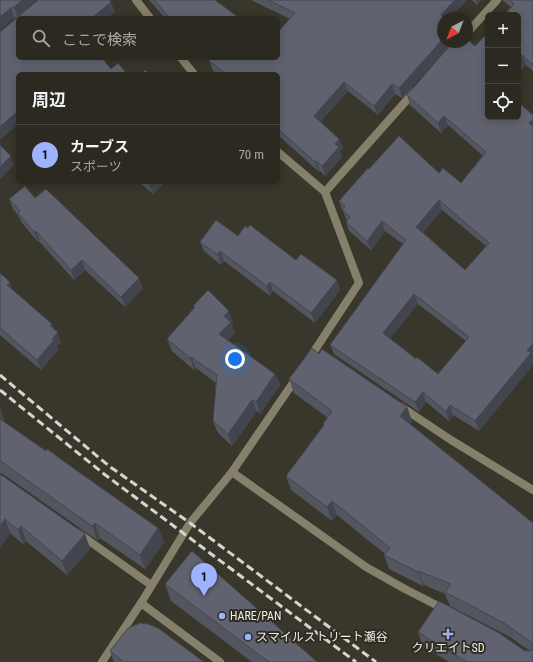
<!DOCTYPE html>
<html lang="ja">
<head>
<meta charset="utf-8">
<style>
	:root { --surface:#2b2920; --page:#37352d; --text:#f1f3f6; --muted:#a6a6a5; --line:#47453e; --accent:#9eb3fd }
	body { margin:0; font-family:"Roboto Condensed","Noto Sans JP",sans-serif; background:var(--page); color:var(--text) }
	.controls { position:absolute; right:12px; top:12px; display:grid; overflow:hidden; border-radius:6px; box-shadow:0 2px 10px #0003 }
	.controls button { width:36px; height:36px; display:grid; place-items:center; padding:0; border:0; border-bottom:1px solid var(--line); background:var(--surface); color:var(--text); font:20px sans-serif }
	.compass { position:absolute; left:437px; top:12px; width:36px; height:36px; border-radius:50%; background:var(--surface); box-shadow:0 2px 10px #0003; rotate:222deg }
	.you { position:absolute; left:235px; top:359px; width:14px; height:14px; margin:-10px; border:3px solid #fff; border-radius:50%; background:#1a73e8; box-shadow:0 0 0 6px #1a73e833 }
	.badge { display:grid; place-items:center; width:26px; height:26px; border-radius:50%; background:var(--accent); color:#111; font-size:13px; font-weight:700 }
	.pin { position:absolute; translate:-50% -33px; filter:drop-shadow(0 1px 2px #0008) }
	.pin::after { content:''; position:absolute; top:21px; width:14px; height:12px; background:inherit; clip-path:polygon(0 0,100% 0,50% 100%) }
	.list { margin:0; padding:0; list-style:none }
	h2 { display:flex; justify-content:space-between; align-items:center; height:52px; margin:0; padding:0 16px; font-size:17px }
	h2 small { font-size:13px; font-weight:400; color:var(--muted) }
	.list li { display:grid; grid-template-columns:26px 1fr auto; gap:12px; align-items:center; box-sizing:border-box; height:60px; padding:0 16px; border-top:1px solid var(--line) }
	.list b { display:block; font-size:15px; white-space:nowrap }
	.list p { margin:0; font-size:13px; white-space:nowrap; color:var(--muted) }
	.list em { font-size:13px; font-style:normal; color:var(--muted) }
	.icon { flex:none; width:22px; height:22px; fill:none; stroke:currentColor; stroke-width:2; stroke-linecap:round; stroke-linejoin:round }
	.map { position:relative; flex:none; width:533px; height:662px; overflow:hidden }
	.search { position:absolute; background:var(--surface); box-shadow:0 2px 10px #0003; left:16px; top:16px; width:264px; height:44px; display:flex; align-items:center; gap:10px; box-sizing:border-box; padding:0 14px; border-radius:6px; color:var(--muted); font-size:15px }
	.panel { position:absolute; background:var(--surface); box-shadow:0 2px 10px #0003; left:16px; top:72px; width:264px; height:112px; border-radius:6px }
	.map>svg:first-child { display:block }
</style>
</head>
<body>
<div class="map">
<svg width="533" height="662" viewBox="0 0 533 662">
	<rect width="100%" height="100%" fill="#39372b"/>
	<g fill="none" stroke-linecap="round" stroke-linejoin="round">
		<g stroke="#85806b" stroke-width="8">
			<polyline points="136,0 150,18"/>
			<polyline points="467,33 497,0"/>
			<polyline points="181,58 194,74"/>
			<polyline points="278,152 325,192"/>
			<polyline points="309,359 359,283 325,192 414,92"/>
			<polyline points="400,406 451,440 533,490"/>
			<polyline points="232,472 297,377"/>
			<polyline points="78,533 151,585"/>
			<polyline points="141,603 220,662"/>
			<polyline points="102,662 141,603 190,523 232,472 366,567 405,589 446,610"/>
		</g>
		<g stroke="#d6d5ce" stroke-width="3" stroke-dasharray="8 4" stroke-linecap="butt">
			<polyline points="0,375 109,466 190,523 376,662"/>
			<polyline points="0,390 104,474 356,662"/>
		</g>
	</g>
	<g fill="#53555f" fill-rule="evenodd">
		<polygon points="0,0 36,0 18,17 14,18 0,30"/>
		<polygon points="149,0 215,0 239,18 165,18"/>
		<polygon points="251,0 467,0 450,18 443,18 443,42 453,42 402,98 395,94 378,115 348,91 320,122 339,139 343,148 340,151 342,157 325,176 320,171 319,172 278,135 278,74 217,74 213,71 209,61 211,58 278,58 290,19"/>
		<polygon points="472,0 481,0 477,5"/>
		<polygon points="502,0 533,0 533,71 526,65 518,74 518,15 511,7"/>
		<path d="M475 46 533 359V365L479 431 453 415 449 421 426 402 419 412 334 354 330 345 403 244 385 231 371 250 349 231 346 222 347 221 346 219 339 201 369 169 439 173 461 183 483 156 448 125 441 133 410 105 407 95ZM442 210 486 246 465 270 423 232ZM418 304 466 341 438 374 416 359 390 338Z"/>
		<polygon points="139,182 165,182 153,194"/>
		<polygon points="35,198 143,288 125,307 85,270 74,280 39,241 38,242 22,223 19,217 13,209 9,199"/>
		<polygon points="238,236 296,260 337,280 340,290 315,323 273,291 270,296 224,261 221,265 204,251 200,242"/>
		<polygon points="0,273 12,289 52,324 54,329 61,342 56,347 58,350 41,370 0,335"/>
		<polygon points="193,306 233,323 232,324 235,333 228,340 275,374 280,385 260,414 257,411 232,446 218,433 213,421 216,383 196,368 194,370 172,351 167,339 194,308"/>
		<polygon points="319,354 407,407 412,421 410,424 533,523 533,662 449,662 423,646 418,632 530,651 510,637 450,606 445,594 424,585 423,586 389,569 384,555 385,554 337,515 332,521 291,490 286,476 324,426 323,424 328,418 294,393 289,379"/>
		<polygon points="0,408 5,423 46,451 73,468 158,528 164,542 145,569 100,538 97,540 3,474 0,473"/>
		<polygon points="0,474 85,534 90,549 67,575 26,541 23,544 10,533 0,548"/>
		<polygon points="165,584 317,662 252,662 171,601"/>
		<polygon points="110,651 204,662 114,662"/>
	</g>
	<g fill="#43454e">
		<polygon points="22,0 36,0 18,17 14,7"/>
		<polygon points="455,0 467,0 450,18 443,18 441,15"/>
		<polygon points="476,0 481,0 477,5"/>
		<polygon points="111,2 115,12 107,18 92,18"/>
		<polygon points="11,8 14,18 0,30 0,17"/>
		<polygon points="443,39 443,42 453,42 402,98 399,88"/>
		<polygon points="522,55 526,65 518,74 518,60"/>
		<polygon points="344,82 348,91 317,125 314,116"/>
		<polygon points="392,84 395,94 378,115 374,106"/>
		<polygon points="18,111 18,124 0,140 0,127"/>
		<polygon points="444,116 448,125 441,133 438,123"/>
		<polygon points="533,120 533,133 529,123"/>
		<polygon points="339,139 343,148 340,151 342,157 325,176 322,166 335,144"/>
		<polygon points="11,156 14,165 0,180 0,167"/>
		<polygon points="316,161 320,171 319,172 315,162"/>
		<polygon points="152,182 165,182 153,194 149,185"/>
		<polygon points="439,200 442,210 420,236 416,227"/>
		<polygon points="382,221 385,231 371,250 367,241"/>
		<polygon points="36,231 39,241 38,242 34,232"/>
		<polygon points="220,251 224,261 221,265 218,255"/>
		<polygon points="82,260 85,270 74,280 71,270"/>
		<polygon points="139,278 143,288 125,307 121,297"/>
		<polygon points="337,280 340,290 315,323 311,313"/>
		<polygon points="10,282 13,292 7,285"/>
		<polygon points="270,282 273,291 270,296 267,286"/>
		<polygon points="414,294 418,304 387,342 383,333"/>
		<polygon points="229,311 233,323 232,324 235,333 223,345 219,334 224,316"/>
		<polygon points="52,324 56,334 50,326"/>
		<polygon points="58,332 61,342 56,347 58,350 41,370 37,360 52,339"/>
		<polygon points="533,344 533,365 479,431 475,421 527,350"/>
		<polygon points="191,357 196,368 194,370 190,358"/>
		<polygon points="275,374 280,385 260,414 256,402"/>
		<polygon points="423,392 426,402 419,412 415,402"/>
		<polygon points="252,400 257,411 232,446 228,434"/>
		<polygon points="450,405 453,415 449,421 446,412"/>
		<polygon points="407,407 412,421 405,430 400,416"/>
		<polygon points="0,408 5,422 0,430"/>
		<polygon points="332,501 337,515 332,521 327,507"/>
		<polygon points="5,519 10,533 0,548 0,526"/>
		<polygon points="95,523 100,538 97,540 92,526"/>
		<polygon points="21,526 26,541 23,544 18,530"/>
		<polygon points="158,528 164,542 145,569 140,555"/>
		<polygon points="85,534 90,549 67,575 62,561"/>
		<polygon points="418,571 424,585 423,586 418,572"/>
	</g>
	<g fill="#60636f" stroke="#43454e" fill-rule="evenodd">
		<polygon points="0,0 22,0 14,7 11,8 0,17"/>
		<polygon points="38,0 110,0 111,2 92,18 18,18 18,58 102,58 111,69 118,63 127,74 18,74 18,111 0,127 0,32"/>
		<polygon points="154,0 215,0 239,18 170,18"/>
		<polygon points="268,0 455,0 441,15 444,18 443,18 443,39 399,88 392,84 374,106 344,82 314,116 339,139 335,144 339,147 322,166 316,161 315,162 278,129 278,74 226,74 209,61 211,58 278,58 278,32 295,13"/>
		<polygon points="510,0 533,0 533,65 522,55 518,60 518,15 504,15 514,4"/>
		<path d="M488 33V117H518V102L533 115V120L529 123 533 126V344L527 350 531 353 475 421 450 405 446 412 423 392 415 402 330 345 406 240 382 221 367 241 346 222 350 217 342 210 345 206 339 201 368 168 369 169 399 136 439 173 443 168 461 183 486 152 444 116 438 123 407 95 453 42H467V39L475 46ZM439 200 489 243 465 270 416 227ZM414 294 469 337 438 374 417 357 416 359 383 333Z"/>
		<polygon points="145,70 150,74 141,74"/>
		<polygon points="0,145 11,156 0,167"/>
		<polygon points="146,182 152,182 149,185"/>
		<polygon points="25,186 35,198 46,189 139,278 121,297 82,260 71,270 36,231 34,232 18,213 20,211 9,199"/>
		<polygon points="216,220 238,236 245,226 248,228 250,225 296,260 301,254 337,280 311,313 270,282 267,286 220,251 218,255 200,242"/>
		<polygon points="0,273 10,282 7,285 52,324 50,326 58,332 52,339 54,340 37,360 0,328"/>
		<polygon points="208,290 229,311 224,316 231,322 219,334 275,374 256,402 252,400 228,434 213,421 217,375 191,357 190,358 167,339 195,307 193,306"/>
		<polygon points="312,348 319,354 322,349 407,407 400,416 533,523 533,644 531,642 504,623 445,592 451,584 418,571 418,572 384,555 390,548 332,501 327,507 286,476 324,425 323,424 332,411 289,379"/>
		<polygon points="0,419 46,451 47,449 73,468 158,528 140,555 95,523 92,526 0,461"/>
		<polygon points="0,474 85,534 62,561 21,526 18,530 5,519 0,526"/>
		<polygon points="192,551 317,662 269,662 165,584"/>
		<polygon points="439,601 499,633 525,651 530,651 533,649 533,644 533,662 467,662 418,632"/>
		<polygon points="140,623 148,624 158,628 204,662 124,662 110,651 128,628"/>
	</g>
	<g fill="#9eb3fd" stroke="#2f2c22" stroke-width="1.5">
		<circle cx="222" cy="616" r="4"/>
		<path d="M446 628h4v4h4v4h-4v4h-4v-4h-4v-4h4z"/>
		<circle cx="248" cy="637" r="4"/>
	</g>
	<g text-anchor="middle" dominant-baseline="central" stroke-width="4" stroke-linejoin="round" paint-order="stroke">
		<g font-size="12" fill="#edece5" stroke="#2f2c22" text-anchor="start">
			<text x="230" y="616">HARE/PAN</text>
			<text x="256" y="637">スマイルストリート瀬谷</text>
			<text x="448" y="648" text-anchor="middle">クリエイトSD</text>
		</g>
	</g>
</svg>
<div class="controls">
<button>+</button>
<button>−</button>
<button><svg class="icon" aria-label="locate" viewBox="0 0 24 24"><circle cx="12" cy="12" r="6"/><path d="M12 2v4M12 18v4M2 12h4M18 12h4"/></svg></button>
</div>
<svg class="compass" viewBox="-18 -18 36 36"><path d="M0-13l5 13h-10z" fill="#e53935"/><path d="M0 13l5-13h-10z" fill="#a6a6a5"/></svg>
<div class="you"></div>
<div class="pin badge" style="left:204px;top:596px">1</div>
<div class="search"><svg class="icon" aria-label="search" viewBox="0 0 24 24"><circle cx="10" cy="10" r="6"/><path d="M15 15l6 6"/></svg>ここで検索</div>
<section class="panel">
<h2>周辺<small></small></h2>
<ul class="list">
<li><span class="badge">1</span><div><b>カーブス</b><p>スポーツ</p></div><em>70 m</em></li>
</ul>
</section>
</div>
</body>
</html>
